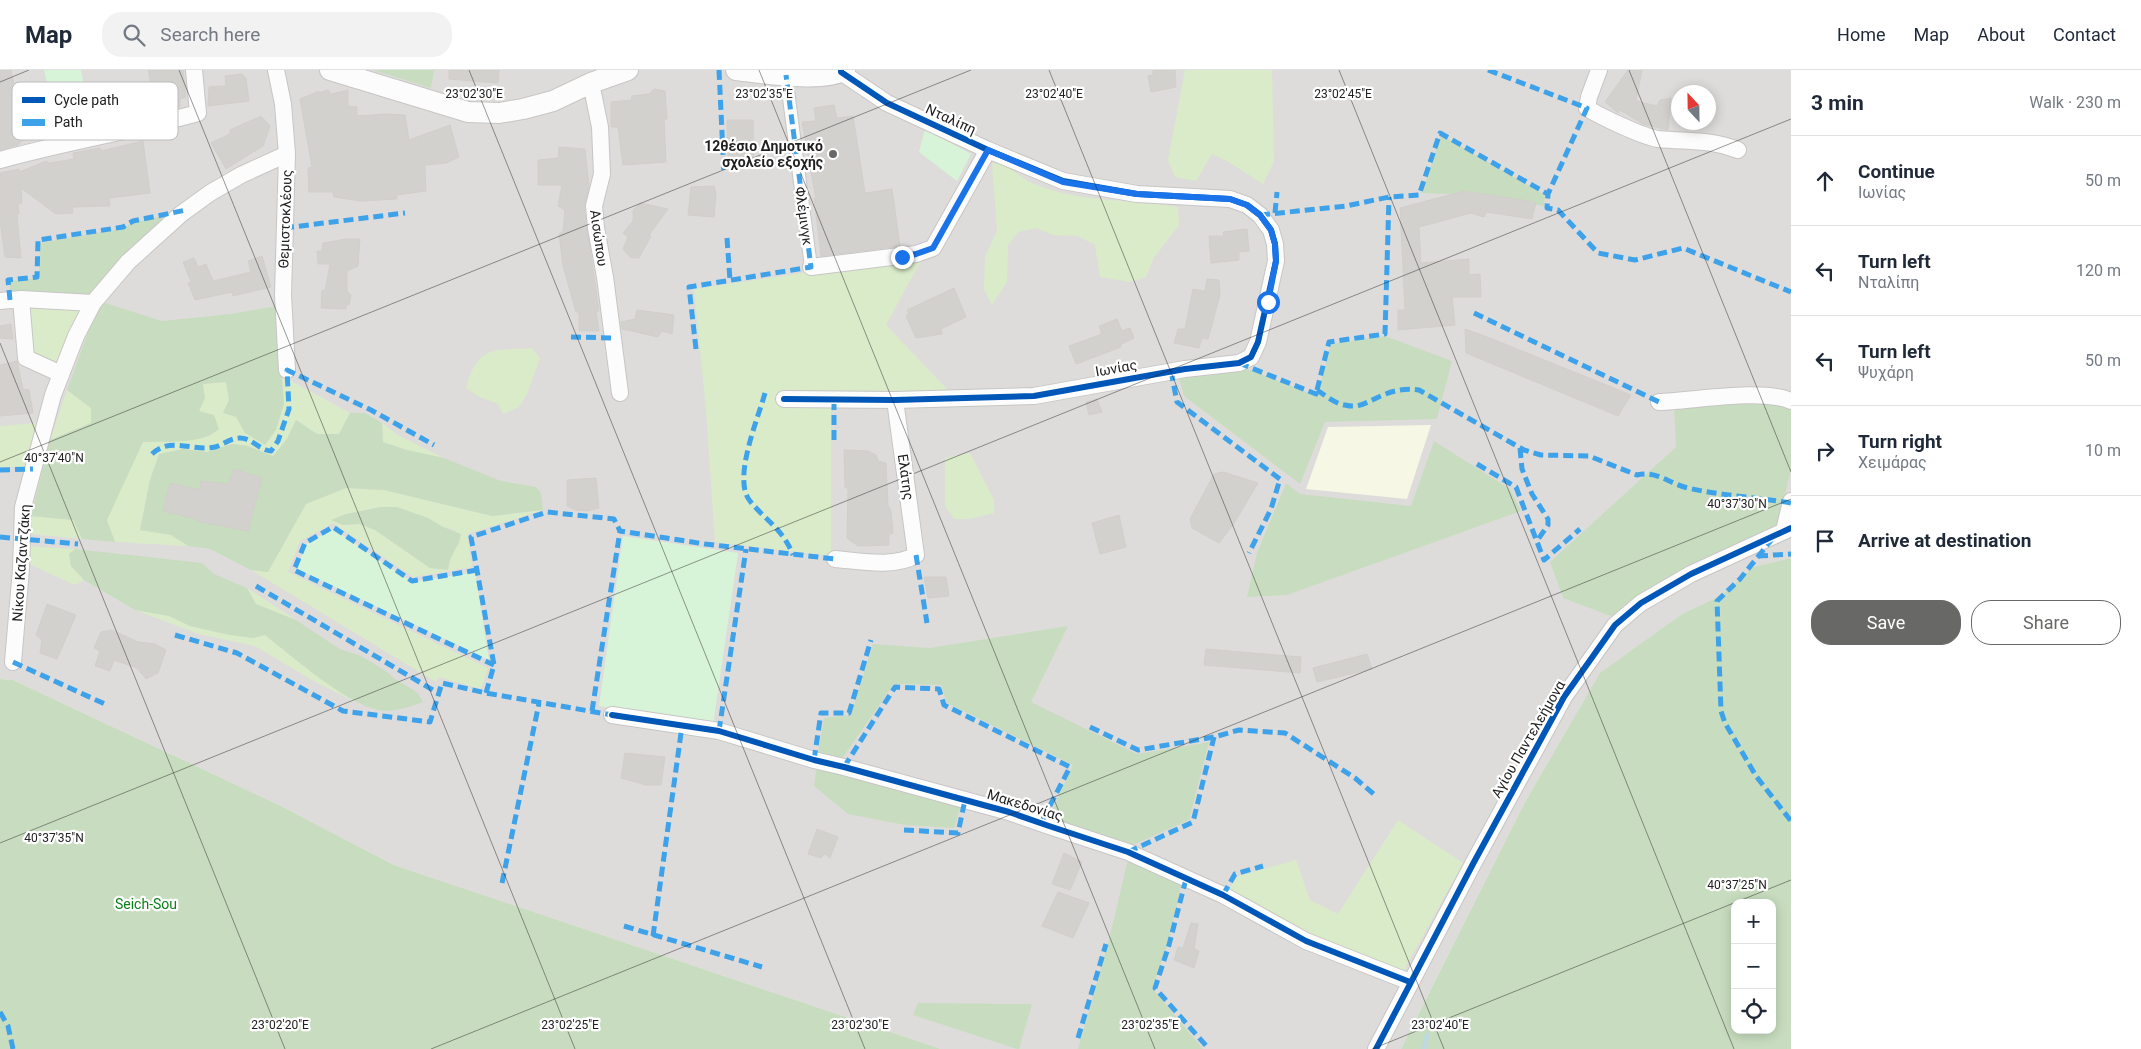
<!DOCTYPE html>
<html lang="en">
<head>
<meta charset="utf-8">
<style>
	:root { --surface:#fff; --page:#f2f2f3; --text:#1f2937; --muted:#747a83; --line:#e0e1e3; --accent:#686866 }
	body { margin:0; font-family:Roboto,sans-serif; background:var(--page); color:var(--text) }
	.controls { position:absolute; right:15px; bottom:15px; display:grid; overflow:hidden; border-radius:10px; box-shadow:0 2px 12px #0003 }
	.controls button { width:45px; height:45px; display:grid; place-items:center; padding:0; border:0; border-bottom:1px solid var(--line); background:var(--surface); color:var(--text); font:25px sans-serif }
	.compass { position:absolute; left:1671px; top:15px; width:45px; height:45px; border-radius:50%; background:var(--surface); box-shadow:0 2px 12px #0003; rotate:338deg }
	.stop { position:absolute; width:15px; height:15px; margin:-11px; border:4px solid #1a73e8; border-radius:50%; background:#fff }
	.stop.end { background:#1a73e8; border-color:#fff; box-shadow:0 1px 5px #0008 }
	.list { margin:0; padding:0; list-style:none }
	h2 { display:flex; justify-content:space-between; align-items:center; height:65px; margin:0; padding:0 20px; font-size:21px }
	h2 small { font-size:16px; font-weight:400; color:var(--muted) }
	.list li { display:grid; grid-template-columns:32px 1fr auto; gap:15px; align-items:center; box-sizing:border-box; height:90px; padding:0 20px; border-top:1px solid var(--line) }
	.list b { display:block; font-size:19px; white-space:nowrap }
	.list p { margin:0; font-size:16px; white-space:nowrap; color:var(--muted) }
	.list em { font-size:16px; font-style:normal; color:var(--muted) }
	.actions { display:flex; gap:10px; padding:15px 20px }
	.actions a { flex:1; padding:11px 0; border:1px solid var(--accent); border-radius:20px; text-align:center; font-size:18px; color:var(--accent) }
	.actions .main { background:var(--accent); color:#fff }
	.icon { flex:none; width:28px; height:28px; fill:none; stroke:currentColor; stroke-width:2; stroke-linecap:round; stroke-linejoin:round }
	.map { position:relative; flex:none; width:1791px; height:979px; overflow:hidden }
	header { display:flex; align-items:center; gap:30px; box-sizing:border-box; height:70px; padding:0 25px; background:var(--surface); border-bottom:1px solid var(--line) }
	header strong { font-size:24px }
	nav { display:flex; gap:28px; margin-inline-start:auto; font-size:18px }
	.search { width:350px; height:45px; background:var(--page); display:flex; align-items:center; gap:12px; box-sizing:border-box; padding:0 18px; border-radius:20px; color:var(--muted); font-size:19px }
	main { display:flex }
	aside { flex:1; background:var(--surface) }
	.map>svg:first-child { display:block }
</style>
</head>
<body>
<header>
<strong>Map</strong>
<div class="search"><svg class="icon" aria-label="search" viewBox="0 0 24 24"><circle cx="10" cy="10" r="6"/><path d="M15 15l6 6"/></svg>Search here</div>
<nav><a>Home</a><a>Map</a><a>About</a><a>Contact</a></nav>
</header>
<main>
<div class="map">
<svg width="1791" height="979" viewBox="0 0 1791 979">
	<rect width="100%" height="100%" fill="#efede9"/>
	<path fill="#dedcda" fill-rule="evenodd" d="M0 0H1791V488L1753 497 1722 525 1682 544 1600 604 1524 734 1401 979H941L394 795 279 735 13 610 0 609ZM1678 22H1708V52H1678Z"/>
	<polygon fill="#f7f7e5" points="1431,355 1407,429 1306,419 1328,357"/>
	<g fill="#daebc9" fill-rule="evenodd">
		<polygon points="1185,0 1272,0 1274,91 1263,114 1229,92 1212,84 1196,111 1175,107 1168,90"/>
		<path d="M992 93C1010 95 1012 101 1026 110 1037 116 1054 121 1067 124 1103 132 1141 131 1178 137L1179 155 1153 189 1146 207 1130 212 1100 207 1095 175 1078 166 1053 165 1036 158 1018 162 1008 175 1007 212 992 235 984 219 985 187 997 161Z"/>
		<polygon points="924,185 886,255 948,320 946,324 831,323 831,486 715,472 706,340 694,219"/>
		<polygon points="24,231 89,235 55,296 29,283"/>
		<path d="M532 278 540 288 527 324 519 337 503 344 498 334 478 326 466 318C478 274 493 281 532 278Z"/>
		<polygon points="282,306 350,343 339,364 317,364 296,350 287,369 273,386 248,376 232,374 207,382 183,379 159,384 150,410 140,460 171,465 188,476 115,472 106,450 143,372 190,370 211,366 199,341 204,328 203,314 227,312 229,330 245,363 284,334"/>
		<polygon points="67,320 91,338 91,353 50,370"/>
		<polygon points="37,353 30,397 0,397 0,356"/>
		<polygon points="382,353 398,365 444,388 407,380 383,372"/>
		<polygon points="970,383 994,430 994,443 970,449 954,449 945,436 945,388"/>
		<path d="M346 418 384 420 492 446 543 440 467 464 472 497 413 507 333 453 300 471 288 502 488 598 481 619 439 607 436 612 251 500 268 502 306 434ZM381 437 428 448 443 457 455 460 460 473 451 484 448 500 430 498 375 460 360 454 343 455 332 450 346 444Z"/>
		<polygon points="31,446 73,450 82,469 31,464"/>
		<polygon points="27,476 75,479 69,484 71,496 84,510 75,515 27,493"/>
		<polygon points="247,518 296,550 255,534"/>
		<polygon points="135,540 169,546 190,556 253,568 265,565 355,632 312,610 255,576 199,564"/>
		<polygon points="1398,750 1463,793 1403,902 1282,854 1227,822 1238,806 1296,790 1310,830 1338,844"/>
	</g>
	<g fill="#c8ddbf" fill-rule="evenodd">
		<polygon points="373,0 434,0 431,18"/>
		<polygon points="1441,65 1545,125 1544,136 1479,125 1422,123"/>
		<polygon points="176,143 91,231 11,227 9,211 39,208 40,173 124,158 132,153"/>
		<path d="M102 232 162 251 231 244 276 236 284 334 276 360 265 375 245 363 236 347 223 343 229 330 226 312 203 314 205 328 199 341 214 345 219 359C201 375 167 371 143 372L107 450 115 472 82 469 73 450 31 446 50 370 91 353V338L67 320 91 254Z"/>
		<polygon points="1385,266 1452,291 1437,349 1325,352 1300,414 1184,326 1179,308 1240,296 1317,326 1331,274"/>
		<polygon points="1783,333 1791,340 1791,399 1778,456 1616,548 1563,528 1550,492 1676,377 1674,334"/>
		<polygon points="350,343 365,343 382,353 383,372 407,380 444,388 501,411 536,417 541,423 543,440 492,446 384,420 346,418 306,434 268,502 251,500 210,479 188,476 171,465 140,460 150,410 159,384 183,379 207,382 232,374 248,376 273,386 287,369 296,350 317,364 339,364"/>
		<polygon points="1434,371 1510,419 1521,441 1287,525 1247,527 1257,483 1286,413 1300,424 1411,436"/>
		<path d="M381 437H397L428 448 443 457 461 464C459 478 449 485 448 500L430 498 375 460 360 454 343 455 331 450 346 444Z"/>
		<path d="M75 479 202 493 214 504 247 518 256 534 296 550 340 579 361 586 386 601 395 609 417 622 423 632C410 637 393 643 378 640 345 633 293 587 265 565L253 568 229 565 190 556 169 546 135 540 84 510 71 496 69 484Z"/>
		<path d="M1791 488V979H1401L1524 734 1600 603 1682 544 1722 525 1753 497ZM1735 833H1772V960H1735Z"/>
		<polygon points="1068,556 1031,632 1137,684 1209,672 1189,750 1126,778 1047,751 1073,695 947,633 941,615 894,614 839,693 817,688 824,648 851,645 873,574 929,578"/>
		<polygon points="0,609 13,610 279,735 394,795 941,979 0,979"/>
		<polygon points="817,695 962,732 954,758 905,755 848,744 814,716"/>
		<polygon points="1129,785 1182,811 1169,871 1152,918 1203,979 1078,979 1108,874"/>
		<polygon points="918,933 1032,934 1019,979 1017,979 913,945"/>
	</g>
	<g fill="#d8f4d8">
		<polygon points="44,0 81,0 92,59 60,64"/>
		<polygon points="925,59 971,84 957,111 919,82"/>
		<polygon points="333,459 412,512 475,502 489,590 297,499 306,474"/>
		<polygon points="623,466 738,483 713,655 599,636"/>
	</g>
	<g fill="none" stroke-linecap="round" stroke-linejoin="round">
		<polyline stroke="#bdd9e1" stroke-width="4.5" points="1424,979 1427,965"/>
	</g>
	<g fill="#d3d1ce" stroke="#d2ceca">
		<polygon points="0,0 11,0 14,15 25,14 27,25 23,26 28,47 22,49 25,68 18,75 0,80"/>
		<polygon points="148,0 183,0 186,27 180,29 180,37 165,41 166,37 139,40 140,47 119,52 114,22 152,18"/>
		<polygon points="449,0 499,0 498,13 449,9"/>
		<polygon points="1153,0 1175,0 1176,17 1151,22 1148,6 1153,5"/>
		<polygon points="1628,0 1642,0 1636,31 1657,36 1660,30 1671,28 1668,60 1643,54 1620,40 1618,43 1605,32"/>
		<polygon points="242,4 246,8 249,31 208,36 209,17 226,16 225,6"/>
		<polygon points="654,19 665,21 667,49 664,49 666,92 623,95 618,57 611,57 611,32 631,30 632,26 649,24"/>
		<polygon points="328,20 331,24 348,20 348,36 357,37 357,46 386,44 405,45 409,70 450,55 459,87 446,93 425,95 426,121 397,125 397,129 361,131 334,127 333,122 309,122 308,98 312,97 300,29 319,21 319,23"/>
		<polygon points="834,35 837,48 853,46 865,123 892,119 900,176 821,186 814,128 816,129 802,52 816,51 814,38"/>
		<polygon points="261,46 270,56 263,76 226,99 211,73 230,64 230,60"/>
		<polygon points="727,50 753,50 754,96 731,95 728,85"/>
		<polygon points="143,71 150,123 109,128 110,136 72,137 73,143 56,144 21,118 22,133 18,134 19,144 17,144 21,188 5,187 0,150 0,103 19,99 19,102 46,91 49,93 74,89 73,83 100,78 101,81"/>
		<polygon points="559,77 585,79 589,117 584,137 599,241 596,241 599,261 579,261 579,242 576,242 563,196 559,164 563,162 565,140 558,136 562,115 538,115 538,90 558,88"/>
		<polygon points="714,116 716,123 714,147 688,145 691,117"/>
		<polygon points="1464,121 1536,132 1532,149 1486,142 1484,147 1471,143 1419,157 1421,193 1469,189 1469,205 1480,204 1481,227 1452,227 1455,255 1398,260 1398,240 1405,240 1400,138"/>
		<polygon points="640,133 668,139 649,165 651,166 639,188 631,188 623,179 628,167 623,163 633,151 633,140"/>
		<polygon points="1247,159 1249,181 1239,182 1239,190 1211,193 1209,166 1224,166 1223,162"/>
		<polygon points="346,169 360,169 358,196 347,201 347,221 351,225 349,235 347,234 346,239 321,238 322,220 325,221 330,194 318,194 317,181 322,181 323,173"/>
		<polygon points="262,186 271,217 233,226 232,222 195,230 188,213 191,212 183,192 194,188 198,197 206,194 213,211 251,202 248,191"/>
		<polygon points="1207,209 1219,210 1220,225 1208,269 1202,268 1199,278 1174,273 1178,259 1185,259 1193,219 1205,221"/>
		<polygon points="954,218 966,247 941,259 942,264 916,268 906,246 909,244 907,240"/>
		<polygon points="637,240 674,245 672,264 662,261 658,267 622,259 621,252 635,249"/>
		<polygon points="1117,249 1122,261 1130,258 1134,268 1120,275 1121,277 1076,294 1069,276 1102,264 1099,256"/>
		<polygon points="11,254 13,269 0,268 0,256"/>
		<polygon points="1465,259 1495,270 1631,325 1618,346 1466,283"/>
		<polygon points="17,291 23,319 29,320 33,343 0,346 0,295"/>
		<polygon points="1097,329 1102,342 1089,345 1086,332"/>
		<polygon points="844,380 868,381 876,385 878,391 886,393 888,435 891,441 893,463 889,464 889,475 858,476 847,468 848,418 845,418"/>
		<polygon points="234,399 262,408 248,461 196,451 196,449 163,441 170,413 200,420 201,411 228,414"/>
		<polygon points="1223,402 1258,413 1233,455 1219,473 1192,458 1190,449 1214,404"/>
		<polygon points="596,408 599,438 588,441 575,440 567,436 567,410"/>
		<polygon points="1119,445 1126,477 1100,484 1092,453"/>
		<polygon points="924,507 946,507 949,526 928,528"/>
		<polygon points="47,534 76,545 57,589 40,583 42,570 36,565"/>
		<polygon points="112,560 138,572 155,574 166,580 158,603 146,609 137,598 114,590 110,601 95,596 100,581 94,578 101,562"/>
		<polygon points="1206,579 1301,587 1300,603 1204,595"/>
		<polygon points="1367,584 1372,599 1317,612 1313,598"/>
		<polygon points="625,683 665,687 661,715 646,715 621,708"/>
		<polygon points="817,759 838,767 830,788 825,784 821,788 808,784"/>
		<polygon points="1064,783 1082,792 1070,820 1052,814"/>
		<polygon points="1058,822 1089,833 1073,868 1042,856"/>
		<polygon points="1191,853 1198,854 1194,879 1199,881 1194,898 1174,890 1178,877 1183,878"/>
	</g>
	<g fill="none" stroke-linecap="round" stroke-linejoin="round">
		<g stroke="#c7c6c5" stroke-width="14">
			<polyline id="pedestrian" points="786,5 811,197"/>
		</g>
		<g stroke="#c7c6c5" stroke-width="18">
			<g id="minor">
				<polyline points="276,0 283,34 287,84 283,225 287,300"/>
				<path d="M1599 0 1589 27 1587 38C1601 47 1644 67 1658 69 1689 72 1709 69 1738 80"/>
				<polyline points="591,13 600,57 602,104 594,136 596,158 605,207 620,323"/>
				<path d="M0 90C65 72 132 61 198 43L194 0"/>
				<polyline points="811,197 916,184 933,178 988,80"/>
				<polyline points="21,229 93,233"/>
				<polyline points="0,231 21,229 26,288 61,304"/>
				<polyline points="784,329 895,330 1034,326 1185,299 1239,293 1251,287 1258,272 1276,191 1275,174 1271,160 1260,145 1247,135 1230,129 1137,124 1063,111 988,80 887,33 841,2 841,0"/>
				<path d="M1659 332C1693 331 1762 318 1791 331"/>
				<polyline points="1784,461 1791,431"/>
				<path d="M835 489C860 491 894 498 916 485L895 330"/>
				<polyline points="13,592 21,499 23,437 53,325 76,266 93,233 128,192 181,144 210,123 241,105 287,84"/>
				<polyline points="612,645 719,661 814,690 844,697 1009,742 1049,756 1128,782 1223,825 1306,871 1410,912"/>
				<polyline points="1376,979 1474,792 1564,627 1615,555 1641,533 1691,504 1791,458"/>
			</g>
		</g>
		<g stroke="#c7c6c5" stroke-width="22">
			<g id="tertiary">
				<polyline points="330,0 468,42 499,43 523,39 553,31 591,13 628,0"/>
				<path d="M736 0C762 3 823 13 845 0"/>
			</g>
		</g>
		<use href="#pedestrian" stroke="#fdfcfc" stroke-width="12"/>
		<use href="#minor" stroke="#fdfcfc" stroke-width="16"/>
		<use href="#tertiary" stroke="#fdfcfc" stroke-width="20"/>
		<g stroke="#3da2ea" stroke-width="5" stroke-dasharray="10 5" stroke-linecap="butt">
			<polyline points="719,0 724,104"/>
			<polyline points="1488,0 1587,38 1548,124 1547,138 1558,140 1598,183 1635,190 1683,178 1791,222"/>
			<polyline points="1275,143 1277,122"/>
			<polyline points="1260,145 1346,136 1389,127 1419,125 1440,63 1548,124"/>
			<polyline points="284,158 405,143"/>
			<polyline points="727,168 730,210"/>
			<polyline points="10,230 8,210 37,207 38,170 123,157 133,151 186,140"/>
			<polyline points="1474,243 1659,332"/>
			<polyline points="571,267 612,268"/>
			<polyline points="696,279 689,217 811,197 786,5"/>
			<polyline points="1239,293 1316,324 1317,320"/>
			<polyline points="1171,301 1177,332 1280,409 1271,439 1249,483"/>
			<path d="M1317 320C1325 325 1335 334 1345 335 1360 339 1368 331 1381 326 1394 320 1406 318 1419 320L1524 380 1541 385 1589 386 1637 405C1656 400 1670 414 1688 418 1722 426 1756 427 1791 433"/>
			<polyline points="1317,320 1329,272 1385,264 1389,127"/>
			<path d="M765 323C758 349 732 409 750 431 767 452 783 459 793 485"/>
			<polyline points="834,370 834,328"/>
			<polyline points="1520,378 1522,399 1532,424 1548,449 1548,455 1537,471"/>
			<path d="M152 384C170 366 193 382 215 377 223 375 230 368 240 368 252 368 259 380 271 381L278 371 289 339 287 300 371 340 434 375"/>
			<polyline points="1477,394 1516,417 1544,490 1580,459"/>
			<polyline points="0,400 33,399"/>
			<polyline points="0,467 78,474"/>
			<polyline points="1773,468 1740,509 1717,531 1721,641 1725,653 1756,706 1791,751"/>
			<polyline points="916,485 927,553"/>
			<polyline points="1758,486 1791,484"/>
			<polyline points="477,500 412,511 333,457 305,473 294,500 494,595"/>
			<polyline points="256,516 433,620 440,620"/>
			<polyline points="175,565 237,583 343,641 430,652 442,613 486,623 612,645"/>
			<polyline points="13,592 107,635"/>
			<polyline points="486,623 494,595 471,467 547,442 614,449 620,461 705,474 835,489"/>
			<polyline points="592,641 620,461"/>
			<polyline points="1090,657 1138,680 1214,667 1239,660 1285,663 1355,708 1376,726"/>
			<polyline points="719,661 746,479"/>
			<polyline points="814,690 821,643 849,643 871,570"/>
			<polyline points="844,697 895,617 939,619 944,635 1070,697 1041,753"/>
			<polyline points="904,760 958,763 965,730"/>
			<polyline points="1128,782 1193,752 1214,667"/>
			<polyline points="1186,809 1169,875 1155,918 1209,979"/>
			<polyline points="502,813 539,633"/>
			<polyline points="1223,825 1235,804 1263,796"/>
			<polyline points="624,856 762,897"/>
			<polyline points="653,866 682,656"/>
			<polyline points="0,942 8,956 13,979"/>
			<polyline points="1078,968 1106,874"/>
		</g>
		<g stroke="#fff" stroke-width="9">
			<g id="cycleway">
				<polyline points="784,329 895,330 1034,326 1185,299 1239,293 1251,287 1258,272 1276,191 1275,174 1271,160 1260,145 1247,135 1230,129 1137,124 1063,111 988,80 887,33 841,2 841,0"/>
				<polyline points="612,645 719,661 814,690 844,697 1009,742 1049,756 1128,782 1223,825 1306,871 1410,912"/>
				<polyline points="1376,979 1474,792 1564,627 1615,555 1641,533 1691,504 1791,458"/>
			</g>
		</g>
		<use href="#cycleway" stroke="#0057b8" stroke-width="6"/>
	</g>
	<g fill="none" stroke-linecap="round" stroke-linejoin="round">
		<polyline stroke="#1a73e8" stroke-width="6" points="902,187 916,184 933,178 988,80 1063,112 1137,124 1230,129 1247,135 1260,145 1271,160 1275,174 1276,191 1268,232"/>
	</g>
	<path fill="none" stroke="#202020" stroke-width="1" stroke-opacity="0.45" d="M179 0 575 979M469 0 865 979M759 0 1155 979M1049 0 1444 979M1339 0 1734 979M1629 0 1791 402M0 12 29 0M0 273 285 979M0 392 971 0M0 773 1791 49M431 979 1791 429M1372 979 1791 810"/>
	<circle fill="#686866" stroke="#fff" stroke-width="2" cx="833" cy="84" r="5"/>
	<g text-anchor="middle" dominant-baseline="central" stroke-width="4.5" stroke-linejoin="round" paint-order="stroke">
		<g font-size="14" fill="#202020" stroke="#fff">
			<text transform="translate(951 49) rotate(25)">Νταλίπη</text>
			<text transform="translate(804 146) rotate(82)">Φλέμινγκ</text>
			<text transform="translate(285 149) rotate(-88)">Θεμιστοκλέους</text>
			<text transform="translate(599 168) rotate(82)">Αισώπου</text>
			<text transform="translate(1116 298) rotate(-10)">Ιωνίας</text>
			<text transform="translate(906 407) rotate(82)">Ελάτης</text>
			<text transform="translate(21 493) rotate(-86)">Νίκου Καζαντζάκη</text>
			<text transform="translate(1528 669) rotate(-60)">Αγίου Παντελεήμονα</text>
			<text transform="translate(1025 735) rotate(17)">Μακεδονίας</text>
		</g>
		<g font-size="14" font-weight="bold" fill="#202020" stroke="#fff" text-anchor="end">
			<text x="823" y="76">12θέσιο Δημοτικό<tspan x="823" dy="16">σχολείο εξοχής</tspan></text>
		</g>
		<g font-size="14" fill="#0c801a" stroke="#fff">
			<text x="146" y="834">Seich-Sou</text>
		</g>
	</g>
	<rect x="12" y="12" width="166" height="58" rx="8" fill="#fff" stroke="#bcbcbc" stroke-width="1"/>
	<rect x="22" y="27" width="23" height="6" fill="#0057b8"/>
	<rect x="22" y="49" width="23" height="7" fill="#3da2ea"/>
	<g font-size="14" fill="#202020">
		<text x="54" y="35">Cycle path</text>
		<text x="54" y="57">Path</text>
	</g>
	<g font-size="12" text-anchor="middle" fill="#202020" stroke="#fff" stroke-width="4.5" stroke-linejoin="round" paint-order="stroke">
		<text x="474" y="28">23°02'30"E</text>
		<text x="764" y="28">23°02'35"E</text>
		<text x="1054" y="28">23°02'40"E</text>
		<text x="1343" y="28">23°02'45"E</text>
		<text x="54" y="392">40°37'40"N</text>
		<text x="1737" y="438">40°37'30"N</text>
		<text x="54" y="772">40°37'35"N</text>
		<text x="1737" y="819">40°37'25"N</text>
		<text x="280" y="959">23°02'20"E</text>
		<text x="570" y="959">23°02'25"E</text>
		<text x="860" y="959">23°02'30"E</text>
		<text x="1150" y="959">23°02'35"E</text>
		<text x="1440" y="959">23°02'40"E</text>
	</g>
</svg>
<div class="controls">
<button>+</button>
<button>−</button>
<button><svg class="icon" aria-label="locate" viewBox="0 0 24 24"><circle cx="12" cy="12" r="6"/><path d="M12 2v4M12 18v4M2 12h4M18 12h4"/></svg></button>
</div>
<svg class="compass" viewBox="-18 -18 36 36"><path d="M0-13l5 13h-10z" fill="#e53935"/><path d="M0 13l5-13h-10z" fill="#747a83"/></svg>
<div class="stop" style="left:1268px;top:232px"></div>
<div class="stop end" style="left:902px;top:187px"></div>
</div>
<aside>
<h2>3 min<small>Walk · 230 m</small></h2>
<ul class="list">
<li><svg class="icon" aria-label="ahead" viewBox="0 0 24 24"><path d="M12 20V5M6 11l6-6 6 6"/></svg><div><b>Continue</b><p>Ιωνίας</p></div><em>50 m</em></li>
<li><svg class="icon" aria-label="left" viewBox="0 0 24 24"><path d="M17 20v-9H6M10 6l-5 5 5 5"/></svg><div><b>Turn left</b><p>Νταλίπη</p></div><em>120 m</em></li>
<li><svg class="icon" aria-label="left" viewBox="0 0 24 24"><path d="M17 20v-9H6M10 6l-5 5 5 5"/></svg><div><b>Turn left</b><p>Ψυχάρη</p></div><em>50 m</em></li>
<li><svg class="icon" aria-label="right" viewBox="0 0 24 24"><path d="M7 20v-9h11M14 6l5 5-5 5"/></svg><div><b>Turn right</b><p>Χειμάρας</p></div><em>10 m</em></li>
<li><svg class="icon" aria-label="arrive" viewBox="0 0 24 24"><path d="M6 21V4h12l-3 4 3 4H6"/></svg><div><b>Arrive at destination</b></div></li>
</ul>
<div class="actions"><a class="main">Save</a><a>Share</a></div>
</aside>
</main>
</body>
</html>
